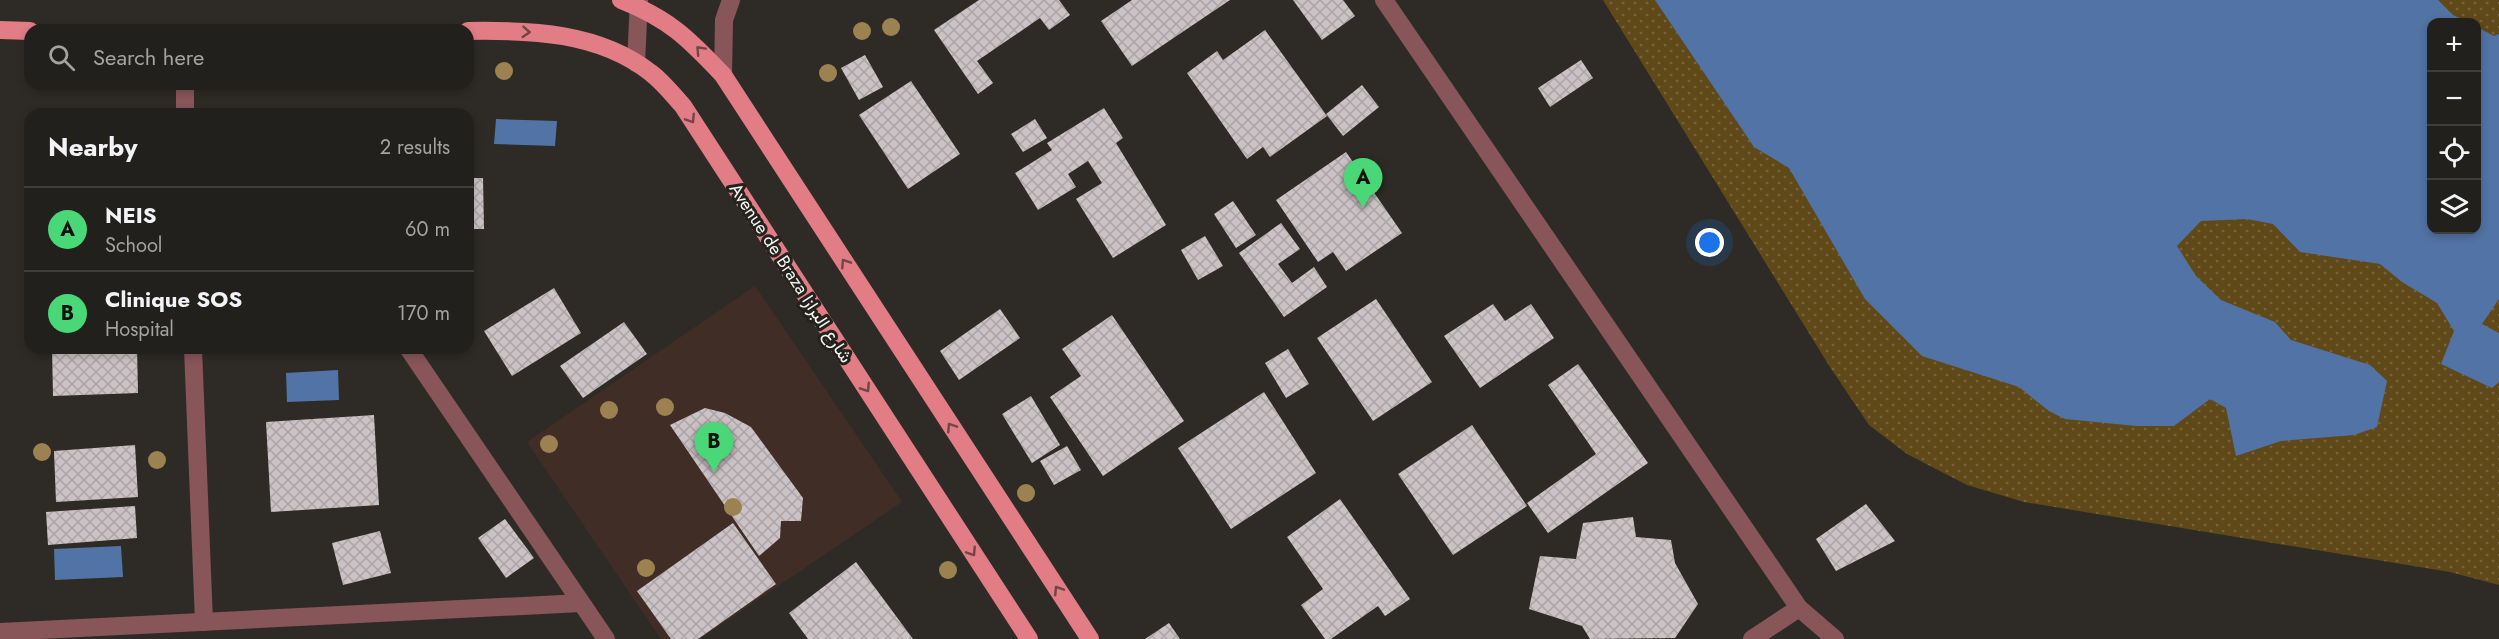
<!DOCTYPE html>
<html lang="en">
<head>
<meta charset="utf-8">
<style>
	:root { --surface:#22201c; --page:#2a2825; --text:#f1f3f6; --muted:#a2a3a3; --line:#3f3e3b; --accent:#49d778 }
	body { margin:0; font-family:Jost,Vazirmatn,sans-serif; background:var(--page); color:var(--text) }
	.controls { position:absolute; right:18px; top:18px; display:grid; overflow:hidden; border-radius:12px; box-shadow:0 3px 9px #0003 }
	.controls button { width:54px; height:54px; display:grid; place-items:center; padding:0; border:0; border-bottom:2px solid var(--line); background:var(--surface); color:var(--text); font:30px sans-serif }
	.you { position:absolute; left:1710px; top:243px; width:21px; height:21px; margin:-15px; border:4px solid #fff; border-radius:50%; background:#1a73e8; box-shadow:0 0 0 9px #1a73e833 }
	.badge { display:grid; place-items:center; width:39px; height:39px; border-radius:50%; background:var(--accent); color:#111; font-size:20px; font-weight:700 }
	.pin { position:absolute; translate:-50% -50px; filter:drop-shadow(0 2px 3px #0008) }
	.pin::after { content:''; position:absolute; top:32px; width:21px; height:18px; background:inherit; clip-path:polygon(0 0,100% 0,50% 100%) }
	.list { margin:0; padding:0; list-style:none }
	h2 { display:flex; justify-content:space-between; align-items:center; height:78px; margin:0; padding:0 24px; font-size:26px }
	h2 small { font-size:20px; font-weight:400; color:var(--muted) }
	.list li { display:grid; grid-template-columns:39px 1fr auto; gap:18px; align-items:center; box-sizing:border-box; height:84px; padding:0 24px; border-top:2px solid var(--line) }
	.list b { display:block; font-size:22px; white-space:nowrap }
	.list p { margin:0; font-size:20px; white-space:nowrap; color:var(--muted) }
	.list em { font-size:20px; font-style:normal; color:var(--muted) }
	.icon { flex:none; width:33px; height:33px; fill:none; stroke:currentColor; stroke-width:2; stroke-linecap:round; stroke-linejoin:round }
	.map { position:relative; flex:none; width:2499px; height:639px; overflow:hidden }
	.search { position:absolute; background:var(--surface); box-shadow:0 3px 9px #0003; left:24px; top:24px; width:450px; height:66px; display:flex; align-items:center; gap:15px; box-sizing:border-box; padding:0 21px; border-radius:18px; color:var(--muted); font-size:22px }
	.panel { position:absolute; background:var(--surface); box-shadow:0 3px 9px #0003; left:24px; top:108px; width:450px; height:246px; border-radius:18px }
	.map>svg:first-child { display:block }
</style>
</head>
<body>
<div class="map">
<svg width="2499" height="639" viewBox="0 0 2499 639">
	<defs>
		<pattern id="grass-dots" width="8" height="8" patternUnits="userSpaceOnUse" patternTransform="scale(1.5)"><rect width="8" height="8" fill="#604919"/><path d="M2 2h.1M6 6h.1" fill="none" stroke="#77643b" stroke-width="1.8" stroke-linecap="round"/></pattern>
		<pattern id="building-cross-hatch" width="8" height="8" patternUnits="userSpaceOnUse" patternTransform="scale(1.5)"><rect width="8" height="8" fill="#cbc2c5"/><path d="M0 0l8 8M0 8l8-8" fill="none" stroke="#aba4a6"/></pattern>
	</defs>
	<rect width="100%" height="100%" fill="#2e2b26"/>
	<polygon fill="#402e26" points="755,286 902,502 700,639 661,639 527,442"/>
	<path fill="url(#grass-dots)" fill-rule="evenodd" d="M1603 0H2499V585L2450 572 2024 502 1967 485 1907 454 1869 425 1830 367ZM2432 22H2476V230H2432Z"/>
	<g fill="#5273a5">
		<polygon points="1655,0 2438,0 2453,15 2468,22 2432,22 2432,230 2476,230 2477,27 2494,36 2499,34 2499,299 2482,324 2499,333 2499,382 2492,388 2441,364 2454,331 2437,303 2402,282 2380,264 2300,252 2273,224 2247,219 2201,221 2177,246 2196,276 2221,300 2275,322 2291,340 2370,365 2387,381 2377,427 2354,435 2281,441 2236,456 2226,408 2210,399 2174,426 2136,426 2065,419 2049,411 2019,387 1922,356 1865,299 1789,168 1754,147"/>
		<polygon points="496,119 557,121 555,146 494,144"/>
		<polygon points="338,370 339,400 287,402 286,373"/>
		<polygon points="121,546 123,577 55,580 54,549"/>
	</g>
	<g fill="url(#building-cross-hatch)">
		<polygon points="979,0 1059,0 1070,15 1049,30 1040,18 977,61 993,83 978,94 934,30"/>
		<polygon points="1132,0 1230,0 1132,66 1101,21"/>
		<polygon points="1293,0 1343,0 1355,16 1322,40"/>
		<polygon points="1265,30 1327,116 1270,157 1263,147 1247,159 1187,73 1217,51 1223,60"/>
		<polygon points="865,55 883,87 859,100 841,68"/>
		<polygon points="1581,60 1593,78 1550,107 1538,88"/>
		<polygon points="911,81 960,154 908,189 859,115"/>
		<polygon points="1362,85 1379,107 1343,136 1326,114"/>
		<polygon points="1104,108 1123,138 1116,143 1166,225 1113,258 1076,199 1102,183 1088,161 1068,174 1076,187 1038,210 1015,173 1052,150 1047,143"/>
		<polygon points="1035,119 1047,138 1023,152 1011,134"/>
		<polygon points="1346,152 1402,233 1346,271 1333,252 1318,262 1276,200"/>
		<polygon points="468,178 483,178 484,229 468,229"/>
		<polygon points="1233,201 1256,235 1236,248 1214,214"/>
		<polygon points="1281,223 1300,249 1278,264 1292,283 1314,267 1327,287 1284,317 1239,253"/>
		<polygon points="1205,236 1223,266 1198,280 1181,250"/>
		<polygon points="554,288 581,333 512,376 484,331"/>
		<polygon points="1376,299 1432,382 1373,421 1317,338"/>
		<polygon points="1493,304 1505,321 1531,304 1554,338 1480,388 1444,336"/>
		<polygon points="1000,309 1020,338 959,380 940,351"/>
		<polygon points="1112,315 1184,421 1103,476 1050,397 1081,376 1062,349"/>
		<polygon points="624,322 647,354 583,398 560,366"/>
		<polygon points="52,348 137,348 138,393 53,396"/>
		<polygon points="1288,349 1309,384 1286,398 1265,363"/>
		<polygon points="1578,364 1648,463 1548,533 1527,503 1596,454 1548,385"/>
		<polygon points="1264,392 1316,473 1231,529 1178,448"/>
		<polygon points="1031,396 1060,445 1032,463 1002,414"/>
		<polygon points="705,408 725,413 751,427 803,498 801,521 781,521 780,538 759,556 670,425"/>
		<polygon points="374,415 379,505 271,512 266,422"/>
		<polygon points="1472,425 1527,506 1453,555 1398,474"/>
		<polygon points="135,445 138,497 56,502 54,451"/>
		<polygon points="1067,446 1081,470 1054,485 1040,461"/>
		<polygon points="1340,499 1410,599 1385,616 1378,606 1331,639 1325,639 1301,605 1323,589 1287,537"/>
		<polygon points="1866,504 1895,541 1836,571 1816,539"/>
		<polygon points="135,506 137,538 48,545 46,512"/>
		<polygon points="1633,517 1636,537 1671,540 1675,563 1698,604 1675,638 1590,639 1582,626 1529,609 1540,556 1576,559 1583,523"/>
		<polygon points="505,519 534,558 506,578 478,538"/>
		<polygon points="733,523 776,584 698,639 671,639 637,591"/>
		<polygon points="380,531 391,573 343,585 332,543"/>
		<polygon points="856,562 913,639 808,639 789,613"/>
		<polygon points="1169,623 1180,639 1145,639"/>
	</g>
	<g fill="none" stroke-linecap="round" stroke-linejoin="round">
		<g stroke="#885659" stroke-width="18">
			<polyline points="1384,0 1799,608 1835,639"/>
			<polyline points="636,63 639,0"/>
			<polyline points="723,75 724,20 731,0"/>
			<polyline points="185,84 185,114"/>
			<polyline points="193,348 204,622"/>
			<polyline points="408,348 606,639"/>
			<polyline points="0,632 581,603"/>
			<polyline points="1752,639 1799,608"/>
		</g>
		<g stroke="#e27d85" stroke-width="18">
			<path d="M621 0C669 19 688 38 723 75L1090 639"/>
			<polyline points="0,30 30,31"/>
			<path d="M468 31C531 30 599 32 651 73 663 82 673 95 683 106L1029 639"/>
		</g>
	</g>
	<g fill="#9d8251">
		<circle cx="891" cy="27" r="9"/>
		<circle cx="862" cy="31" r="9"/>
		<circle cx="504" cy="71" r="9"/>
		<circle cx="828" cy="73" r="9"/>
		<circle cx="665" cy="407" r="9"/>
		<circle cx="609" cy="410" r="9"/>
		<circle cx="549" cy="444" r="9"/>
		<circle cx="42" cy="452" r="9"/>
		<circle cx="157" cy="460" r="9"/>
		<circle cx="1026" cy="493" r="9"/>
		<circle cx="733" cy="507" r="9"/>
		<circle cx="646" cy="568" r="9"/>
		<circle cx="948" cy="570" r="9"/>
	</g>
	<defs><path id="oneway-chevron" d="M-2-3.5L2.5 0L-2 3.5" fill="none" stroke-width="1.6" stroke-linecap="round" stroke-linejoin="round" transform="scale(1.5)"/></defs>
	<g stroke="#704646">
		<use href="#oneway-chevron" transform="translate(526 32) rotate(4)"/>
		<use href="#oneway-chevron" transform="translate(700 50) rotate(-133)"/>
		<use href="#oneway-chevron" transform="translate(691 119) rotate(57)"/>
		<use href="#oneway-chevron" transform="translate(845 263) rotate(-123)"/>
		<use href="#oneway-chevron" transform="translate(866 388) rotate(57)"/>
		<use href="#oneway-chevron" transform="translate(951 427) rotate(-123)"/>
		<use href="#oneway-chevron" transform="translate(972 552) rotate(57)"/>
		<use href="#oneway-chevron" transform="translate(1058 590) rotate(-123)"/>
	</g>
	<g text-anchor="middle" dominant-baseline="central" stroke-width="6" stroke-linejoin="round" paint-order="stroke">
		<g font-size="18" fill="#f6f4f1" stroke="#24221c">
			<text transform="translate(791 273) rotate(57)">Avenue de Braza شارع البرازا</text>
		</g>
	</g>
</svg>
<div class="controls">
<button>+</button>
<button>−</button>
<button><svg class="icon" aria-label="locate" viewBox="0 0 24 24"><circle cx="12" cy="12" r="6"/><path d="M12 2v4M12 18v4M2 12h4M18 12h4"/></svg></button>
<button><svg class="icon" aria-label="layers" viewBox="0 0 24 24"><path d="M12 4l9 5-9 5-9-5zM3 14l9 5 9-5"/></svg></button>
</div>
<div class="you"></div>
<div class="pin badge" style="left:1363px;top:208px">A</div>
<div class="pin badge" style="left:714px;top:472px">B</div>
<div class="search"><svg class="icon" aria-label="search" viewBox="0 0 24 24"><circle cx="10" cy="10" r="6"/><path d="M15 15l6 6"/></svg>Search here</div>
<section class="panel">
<h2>Nearby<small>2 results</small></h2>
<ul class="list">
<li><span class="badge">A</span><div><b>NEIS</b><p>School</p></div><em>60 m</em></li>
<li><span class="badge">B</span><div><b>Clinique SOS</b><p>Hospital</p></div><em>170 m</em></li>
</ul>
</section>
</div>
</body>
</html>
